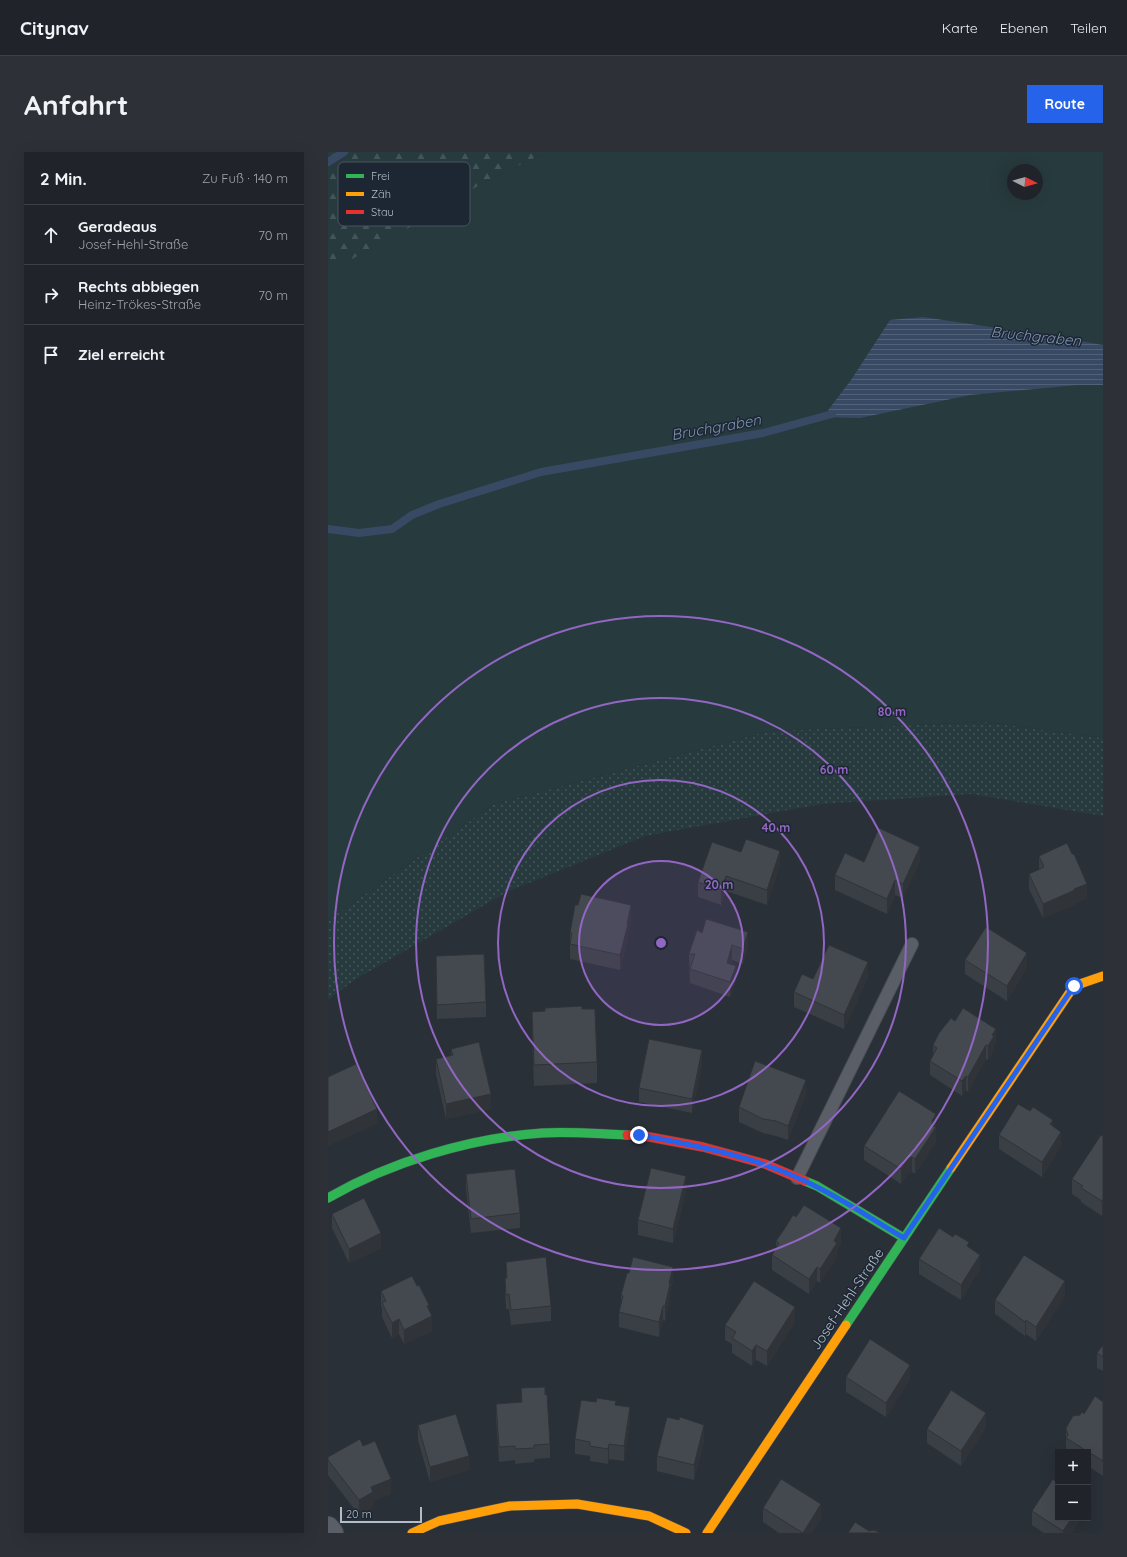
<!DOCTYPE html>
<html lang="de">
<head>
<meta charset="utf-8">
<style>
	:root { --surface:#20242a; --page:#2d3036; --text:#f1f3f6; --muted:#a2a4a8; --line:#3d4147; --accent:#2563eb }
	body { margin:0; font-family:Quicksand,sans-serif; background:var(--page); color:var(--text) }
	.controls { position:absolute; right:12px; bottom:12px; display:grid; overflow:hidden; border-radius:0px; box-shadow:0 4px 16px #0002 }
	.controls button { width:36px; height:36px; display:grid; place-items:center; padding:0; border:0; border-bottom:1px solid var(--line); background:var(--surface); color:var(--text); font:20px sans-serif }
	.compass { position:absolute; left:679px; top:12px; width:36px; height:36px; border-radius:50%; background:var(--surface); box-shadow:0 4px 16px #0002; rotate:96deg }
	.scale { position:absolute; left:12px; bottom:10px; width:82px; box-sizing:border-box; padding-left:4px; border:2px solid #b4bcc9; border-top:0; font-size:11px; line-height:14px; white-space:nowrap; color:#b4bcc9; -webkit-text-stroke:3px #1d2633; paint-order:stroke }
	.stop { position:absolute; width:12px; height:12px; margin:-9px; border:3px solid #2563eb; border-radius:50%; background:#fff }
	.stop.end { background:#2563eb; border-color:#fff; box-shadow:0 1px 4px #0008 }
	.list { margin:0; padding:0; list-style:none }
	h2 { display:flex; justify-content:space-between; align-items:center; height:52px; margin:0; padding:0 16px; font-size:17px }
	h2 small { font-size:13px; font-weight:400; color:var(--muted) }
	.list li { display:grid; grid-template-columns:26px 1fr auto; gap:12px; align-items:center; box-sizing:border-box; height:60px; padding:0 16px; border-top:1px solid var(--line) }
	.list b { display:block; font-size:15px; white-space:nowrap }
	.list p { margin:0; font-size:13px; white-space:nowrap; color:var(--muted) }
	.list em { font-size:13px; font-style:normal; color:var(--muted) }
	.icon { flex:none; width:22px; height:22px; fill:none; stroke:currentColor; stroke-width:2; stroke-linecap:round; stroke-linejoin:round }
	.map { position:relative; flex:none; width:775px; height:1381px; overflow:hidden; border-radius:0px }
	header { display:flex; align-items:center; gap:24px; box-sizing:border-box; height:56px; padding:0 20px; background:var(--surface); border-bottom:1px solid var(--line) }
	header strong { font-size:19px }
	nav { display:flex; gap:22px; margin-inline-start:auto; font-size:14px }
	.intro { display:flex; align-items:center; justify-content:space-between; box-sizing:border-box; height:96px; padding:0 24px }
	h1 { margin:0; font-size:28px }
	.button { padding:10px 18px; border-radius:0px; background:var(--accent); color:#fff; font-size:14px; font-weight:700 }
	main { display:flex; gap:24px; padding:0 24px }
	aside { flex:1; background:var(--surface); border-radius:0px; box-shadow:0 4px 16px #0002 }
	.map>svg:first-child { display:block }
</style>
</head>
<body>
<header>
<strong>Citynav</strong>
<nav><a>Karte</a><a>Ebenen</a><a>Teilen</a></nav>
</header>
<div class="intro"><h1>Anfahrt</h1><a class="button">Route</a></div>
<main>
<aside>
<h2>2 Min.<small>Zu Fuß · 140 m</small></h2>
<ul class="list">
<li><svg class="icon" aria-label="ahead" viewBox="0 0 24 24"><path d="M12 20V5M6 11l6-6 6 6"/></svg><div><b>Geradeaus</b><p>Josef-Hehl-Straße</p></div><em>70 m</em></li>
<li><svg class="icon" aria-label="right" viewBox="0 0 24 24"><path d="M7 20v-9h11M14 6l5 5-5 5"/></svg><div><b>Rechts abbiegen</b><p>Heinz-Trökes-Straße</p></div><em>70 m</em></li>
<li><svg class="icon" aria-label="arrive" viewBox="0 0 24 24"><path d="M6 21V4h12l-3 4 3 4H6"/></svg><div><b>Ziel erreicht</b></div></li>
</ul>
</aside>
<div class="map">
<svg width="775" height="1381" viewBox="0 0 775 1381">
	<defs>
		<pattern id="grass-dots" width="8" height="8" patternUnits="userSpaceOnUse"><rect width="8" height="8" fill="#273a3e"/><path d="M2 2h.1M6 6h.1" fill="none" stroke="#445559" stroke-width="1.8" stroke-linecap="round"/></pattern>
		<pattern id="forest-firs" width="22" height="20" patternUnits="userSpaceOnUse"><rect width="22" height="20" fill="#273a3e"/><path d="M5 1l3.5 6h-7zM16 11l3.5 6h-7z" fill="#445559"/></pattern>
		<pattern id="water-rules" width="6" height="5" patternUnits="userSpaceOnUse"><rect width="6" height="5" fill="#384963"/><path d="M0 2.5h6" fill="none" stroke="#526178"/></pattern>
	</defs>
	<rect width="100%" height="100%" fill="#2a3038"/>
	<polygon fill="url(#grass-dots)" points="660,570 775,586 775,664 643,642 494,652 317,684 179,740 28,827 0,848 0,768 166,652 442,579"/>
	<polygon fill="url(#forest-firs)" points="0,0 219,0 153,32 0,235"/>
	<path fill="#273a3e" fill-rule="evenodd" d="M219 0H775V586L660 570 442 579 166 652 0 768V120L77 78 153 32ZM685 18H709V42H685Z"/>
	<polygon fill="url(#water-rules)" points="595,165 718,183 775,193 775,233 750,233 642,243 532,266 495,265 523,228 562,168"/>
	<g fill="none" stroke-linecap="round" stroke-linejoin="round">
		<g stroke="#384963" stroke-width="8">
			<polyline points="0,10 16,0"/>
			<polyline points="0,377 31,381 64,377 84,363 111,352 213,320 435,281 504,262"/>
		</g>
		<g stroke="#484c53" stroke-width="14">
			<polyline id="lane" points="469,1026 584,792"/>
		</g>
		<g stroke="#484c53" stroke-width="24">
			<polyline id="street" points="0,1376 4,1381"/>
		</g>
		<g stroke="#484c53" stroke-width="10">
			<g id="fast">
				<polyline points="477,1029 489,1034 576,1086"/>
				<path d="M0 1046C62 1010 142 986 214 981 242 979 271 982 299 983"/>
				<polyline points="518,1173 623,1016"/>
			</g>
		</g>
		<g stroke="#484c53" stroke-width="10">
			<g id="slow">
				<polyline points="623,1016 746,834 775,824"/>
				<polyline points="84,1381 111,1369 182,1354 249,1352 321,1364 358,1381"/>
				<polyline points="379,1381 518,1173"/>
			</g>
		</g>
		<g stroke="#484c53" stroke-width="10">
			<polyline id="jam" points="299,983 311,983 375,995 437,1012 477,1029"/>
		</g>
		<use href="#lane" stroke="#5a5e66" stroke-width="12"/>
		<use href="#street" stroke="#5a5e66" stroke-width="22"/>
		<use href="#fast" stroke="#30b455" stroke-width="9"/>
		<use href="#slow" stroke="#ff9f0a" stroke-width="9"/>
		<use href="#jam" stroke="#e5322d" stroke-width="9"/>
	</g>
	<g fill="#3a3f45">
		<polygon points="711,704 759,746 747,751 747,753 715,766 701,737 701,722 711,718"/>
		<polygon points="592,709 575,746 567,743 559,762 507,738 507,723 536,710"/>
		<polygon points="452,713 439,753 398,739 393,753 370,745 370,730"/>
		<polygon points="303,768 300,780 300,786 292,818 242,807 242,781"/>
		<polygon points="374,781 420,794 415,812 404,808 403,812 408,829 402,845 362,831 361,802"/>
		<polygon points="108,804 158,850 158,865 109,867"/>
		<polygon points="637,808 699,816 679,849 637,822"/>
		<polygon points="540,825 516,877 466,855 466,840 485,827"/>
		<polygon points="204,860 269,910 269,931 206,934 204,881"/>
		<polygon points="668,891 666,894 666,898 660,908 658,907 640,940 638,938 634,944 602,923 602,909 605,903 605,893"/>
		<polygon points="123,897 163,957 118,967 108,922 108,907 123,904"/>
		<polygon points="374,913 364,961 311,950 311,936"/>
		<polygon points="478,942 460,988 448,984 435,981 411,970 411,955"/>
		<polygon points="725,974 733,994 714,1025 671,997 671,983"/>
		<polygon points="608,977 608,990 587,1022 584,1020 580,1021 573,1032 536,1008 536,994"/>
		<polygon points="775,984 774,1064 753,1050 753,1048 744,1042 744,1027"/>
		<polygon points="138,1022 192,1061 192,1076 143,1081 138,1037"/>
		<polygon points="358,1039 345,1091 310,1083 310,1068"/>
		<polygon points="4,1062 53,1096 21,1111 4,1076"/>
		<polygon points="448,1089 513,1091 509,1098 509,1105 492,1131 489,1129 481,1142 444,1118 444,1103 448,1096"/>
		<polygon points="641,1095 652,1117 633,1148 591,1122 591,1107"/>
		<polygon points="178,1110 223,1154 223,1169 183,1173 181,1157 178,1157 177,1141 177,1126 178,1126"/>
		<polygon points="345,1129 342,1139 342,1147 337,1169 335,1168 331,1185 291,1175 291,1160 293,1152 293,1143"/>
		<polygon points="53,1139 101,1158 104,1179 76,1192 71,1182 64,1186 54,1165 54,1156 53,1154"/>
		<polygon points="737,1144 708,1189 698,1182 697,1184 667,1162 667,1148"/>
		<polygon points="467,1170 439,1214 428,1208 424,1214 404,1201 404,1192 397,1188 397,1173"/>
		<polygon points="775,1193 775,1219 769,1216 769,1201"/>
		<polygon points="518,1225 582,1227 558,1265 518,1240"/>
		<polygon points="193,1236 222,1292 222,1306 206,1307 206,1310 187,1312 187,1308 171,1310 168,1267 168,1252 193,1251"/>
		<polygon points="775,1250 775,1324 760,1314 760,1300 738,1300 738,1276 752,1263 756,1262"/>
		<polygon points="288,1253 302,1270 296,1309 281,1307 280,1312 262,1309 262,1304 247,1302 247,1287"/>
		<polygon points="90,1273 141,1318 102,1330 90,1288"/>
		<polygon points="658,1275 633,1314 599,1291 599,1277"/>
		<polygon points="376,1288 366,1328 329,1319 329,1304"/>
		<polygon points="35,1294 63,1342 45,1349 45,1355 31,1363 0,1323 0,1305"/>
		<polygon points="435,1356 493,1366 484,1381 451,1381 435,1370"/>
		<polygon points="704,1359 730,1366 753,1366 743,1381 716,1381 704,1373"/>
	</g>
	<g fill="#303338">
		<polygon points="592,695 592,709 575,746 575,732"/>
		<polygon points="452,699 452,713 439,753 439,738"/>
		<polygon points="398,724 398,739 393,753 393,738"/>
		<polygon points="567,728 567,743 559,762 559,747"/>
		<polygon points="759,732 759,746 747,751 747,753 715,766 715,752"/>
		<polygon points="303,753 303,768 300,780 300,786 292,818 292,803"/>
		<polygon points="420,780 420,794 415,812 415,797"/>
		<polygon points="404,793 404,808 399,826 399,811"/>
		<polygon points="699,801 699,816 679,849 679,834"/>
		<polygon points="540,810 540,825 516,877 516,863"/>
		<polygon points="408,814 408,829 402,845 402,830"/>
		<polygon points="668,877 668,891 666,894 666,898 660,908 660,894 664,883"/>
		<polygon points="658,893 658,907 640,940 640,925"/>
		<polygon points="374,898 374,913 364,961 364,947"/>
		<polygon points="638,924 638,938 634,944 634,929"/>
		<polygon points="478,928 478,942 460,988 460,974"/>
		<polygon points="163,942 163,957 118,967 118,952"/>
		<polygon points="49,957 49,972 0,994 0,980"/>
		<polygon points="608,962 608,990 587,1022 587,1007 604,969"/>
		<polygon points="725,968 725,982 722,972"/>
		<polygon points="733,980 733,994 714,1025 714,1010"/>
		<polygon points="584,1005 584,1020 580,1021 573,1032 573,1017 580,1006"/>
		<polygon points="358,1024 358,1039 345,1091 345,1077"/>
		<polygon points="775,1047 775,1062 774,1064 774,1049"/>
		<polygon points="513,1076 513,1091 509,1098 509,1105 492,1131 492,1117 506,1089"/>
		<polygon points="53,1081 53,1096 21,1111 21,1097"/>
		<polygon points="652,1103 652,1117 633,1148 633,1133"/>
		<polygon points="345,1115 345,1129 342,1139 342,1147 337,1169 337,1154 341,1131"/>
		<polygon points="489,1115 489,1129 481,1142 481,1127"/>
		<polygon points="737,1129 737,1144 708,1189 708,1175"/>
		<polygon points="101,1153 101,1166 104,1164 104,1179 76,1192 76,1178"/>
		<polygon points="335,1154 335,1168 331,1185 331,1170"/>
		<polygon points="467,1155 467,1170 439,1214 439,1199"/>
		<polygon points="71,1167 71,1182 64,1186 64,1171"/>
		<polygon points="698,1168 698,1182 697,1184 697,1170"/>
		<polygon points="428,1193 428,1208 424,1214 424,1199"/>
		<polygon points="582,1213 582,1227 558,1265 558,1251"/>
		<polygon points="302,1255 302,1270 296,1309 296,1294"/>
		<polygon points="658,1261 658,1275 633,1314 633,1299"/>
		<polygon points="376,1273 376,1288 366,1328 366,1313"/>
		<polygon points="281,1292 281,1307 280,1312 280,1297"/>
		<polygon points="141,1304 141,1318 102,1330 102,1315"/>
		<polygon points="63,1327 63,1342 45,1349 45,1355 31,1363 31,1348 43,1335"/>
		<polygon points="493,1352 493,1366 484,1381 475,1381"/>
		<polygon points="744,1366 753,1366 743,1381 735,1381 735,1379"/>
	</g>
	<g fill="#444950" stroke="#303338">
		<polygon points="551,676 592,695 575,732 567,728 559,747 507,723 517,701 536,710"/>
		<polygon points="418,687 452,699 439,738 398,724 393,738 370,730 384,690 413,700"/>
		<polygon points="739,691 744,702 746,702 759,732 746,737 747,738 715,752 701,722 716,715 711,704"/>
		<polygon points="253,742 303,753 299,772 300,772 292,803 242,792 244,781 242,781 247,753 250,753"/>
		<polygon points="378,767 420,780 415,797 404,793 399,811 408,814 402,830 362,817 367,802 361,802 369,778 374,781"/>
		<polygon points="658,775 699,801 679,834 637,808"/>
		<polygon points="501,793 540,810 516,863 466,840 474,822 485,827"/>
		<polygon points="156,802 158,850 109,853 108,804"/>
		<polygon points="254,854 254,857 267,857 269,910 206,913 204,860 217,859 217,856"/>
		<polygon points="635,856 668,877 664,883 666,884 660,894 658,893 640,925 638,924 634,929 602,909 609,896 605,893 611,881 623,866 627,869"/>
		<polygon points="321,887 374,898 364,947 311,936"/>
		<polygon points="151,890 163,942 118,952 108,907 125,903 123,897"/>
		<polygon points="427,909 478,928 460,974 448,969 435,967 411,955"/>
		<polygon points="28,912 49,957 0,980 0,925"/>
		<polygon points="571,939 608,962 604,969 605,974 608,975 587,1007 584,1005 580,1006 573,1017 536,994"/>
		<polygon points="690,952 702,959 705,955 725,968 722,972 733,980 714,1010 671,983"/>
		<polygon points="773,983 775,984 775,1047 774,1049 753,1036 755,1034 744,1027"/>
		<polygon points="323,1016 358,1024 345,1077 310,1068"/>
		<polygon points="187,1017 192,1061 143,1067 138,1022"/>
		<polygon points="36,1046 53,1081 21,1097 4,1062"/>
		<polygon points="476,1053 513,1076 506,1089 509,1091 492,1117 489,1115 481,1127 444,1103 451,1091 448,1089 457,1076 465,1063 468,1065"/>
		<polygon points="611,1076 625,1085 627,1082 641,1090 639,1094 652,1103 633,1133 591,1107"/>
		<polygon points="696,1103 737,1129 708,1175 698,1168 697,1170 667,1148"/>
		<polygon points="218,1105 223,1154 183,1158 181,1142 178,1143 177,1126 179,1126 178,1110"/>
		<polygon points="305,1105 345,1115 341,1131 342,1132 337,1154 335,1154 331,1170 291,1160 295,1144 293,1143 299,1121 301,1121"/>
		<polygon points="84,1124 89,1134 91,1133 101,1153 99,1154 104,1164 76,1178 71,1167 64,1171 54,1151 58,1149 53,1139"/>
		<polygon points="426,1129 467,1155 439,1199 428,1193 424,1199 404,1186 408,1180 397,1173"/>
		<polygon points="542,1187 582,1213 558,1251 518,1225"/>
		<polygon points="775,1193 775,1205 769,1201"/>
		<polygon points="217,1235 217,1243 219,1242 222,1292 206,1293 206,1296 187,1297 187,1294 171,1295 168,1252 194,1250 193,1236"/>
		<polygon points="623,1238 658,1261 633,1299 599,1277"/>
		<polygon points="767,1244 775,1250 775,1309 738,1286 740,1283 738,1276 745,1264 752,1263 754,1260 756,1262"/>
		<polygon points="269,1246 288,1249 287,1253 302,1255 296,1294 281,1292 280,1297 262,1294 262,1290 247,1287 253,1248 268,1250"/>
		<polygon points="128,1262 141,1304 102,1315 90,1273"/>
		<polygon points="339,1265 351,1268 352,1265 376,1273 366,1313 329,1304"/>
		<polygon points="32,1287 35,1294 47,1289 63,1327 43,1335 45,1340 31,1348 0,1308 0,1305"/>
		<polygon points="453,1327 493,1352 475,1381 435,1356"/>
		<polygon points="725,1327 727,1329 730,1328 730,1366 744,1366 735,1379 704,1359"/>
		<polygon points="527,1370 541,1379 546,1378 552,1381 520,1381"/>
	</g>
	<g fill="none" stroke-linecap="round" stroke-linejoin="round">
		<path stroke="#2563eb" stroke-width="5" d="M311 983C372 994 434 1006 489 1035 519 1050 547 1069 576 1086L746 834"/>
	</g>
	<circle cx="333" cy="791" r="82" fill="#9266c3" fill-opacity=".12"/>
	<g fill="none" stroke="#9266c3" stroke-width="2">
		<circle cx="333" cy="791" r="82"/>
		<circle cx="333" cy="791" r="163"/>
		<circle cx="333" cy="791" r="245"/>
		<circle cx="333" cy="791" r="327"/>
	</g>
	<g text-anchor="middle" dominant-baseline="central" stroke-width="3" stroke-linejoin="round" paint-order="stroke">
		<g font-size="14" fill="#b4bcc9" stroke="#1d2633">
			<text transform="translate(519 1147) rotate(-56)">Josef-Hehl-Straße</text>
		</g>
		<g font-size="15" font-style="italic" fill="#7c92b1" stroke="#1d2633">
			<text transform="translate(708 184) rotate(6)">Bruchgraben</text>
			<text transform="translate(388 275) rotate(-10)">Bruchgraben</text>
		</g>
	</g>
	<rect x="10" y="10" width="132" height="64" rx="6" fill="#1d2633" stroke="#4a5360" stroke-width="1"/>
	<rect x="18" y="22" width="18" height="4" fill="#30b455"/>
	<rect x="18" y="40" width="18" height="4" fill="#ff9f0a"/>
	<rect x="18" y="58" width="18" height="4" fill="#e5322d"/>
	<g font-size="11" fill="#b4bcc9">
		<text x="43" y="28">Frei</text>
		<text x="43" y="46">Zäh</text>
		<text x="43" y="64">Stau</text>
	</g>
	<circle cx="333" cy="791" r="6" fill="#9266c3" stroke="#1d2633" stroke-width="2"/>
	<g font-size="12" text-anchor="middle" font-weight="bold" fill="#9266c3" stroke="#1d2633" stroke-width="3" stroke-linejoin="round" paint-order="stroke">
		<text x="564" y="564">80 m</text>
		<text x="506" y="622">60 m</text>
		<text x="448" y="680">40 m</text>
		<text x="391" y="737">20 m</text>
	</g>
</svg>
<div class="controls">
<button>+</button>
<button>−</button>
</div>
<svg class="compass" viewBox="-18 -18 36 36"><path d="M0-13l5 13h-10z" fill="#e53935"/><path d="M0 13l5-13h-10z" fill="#a2a4a8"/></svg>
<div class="scale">20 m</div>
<div class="stop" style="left:746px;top:834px"></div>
<div class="stop end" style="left:311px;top:983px"></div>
</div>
</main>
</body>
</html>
